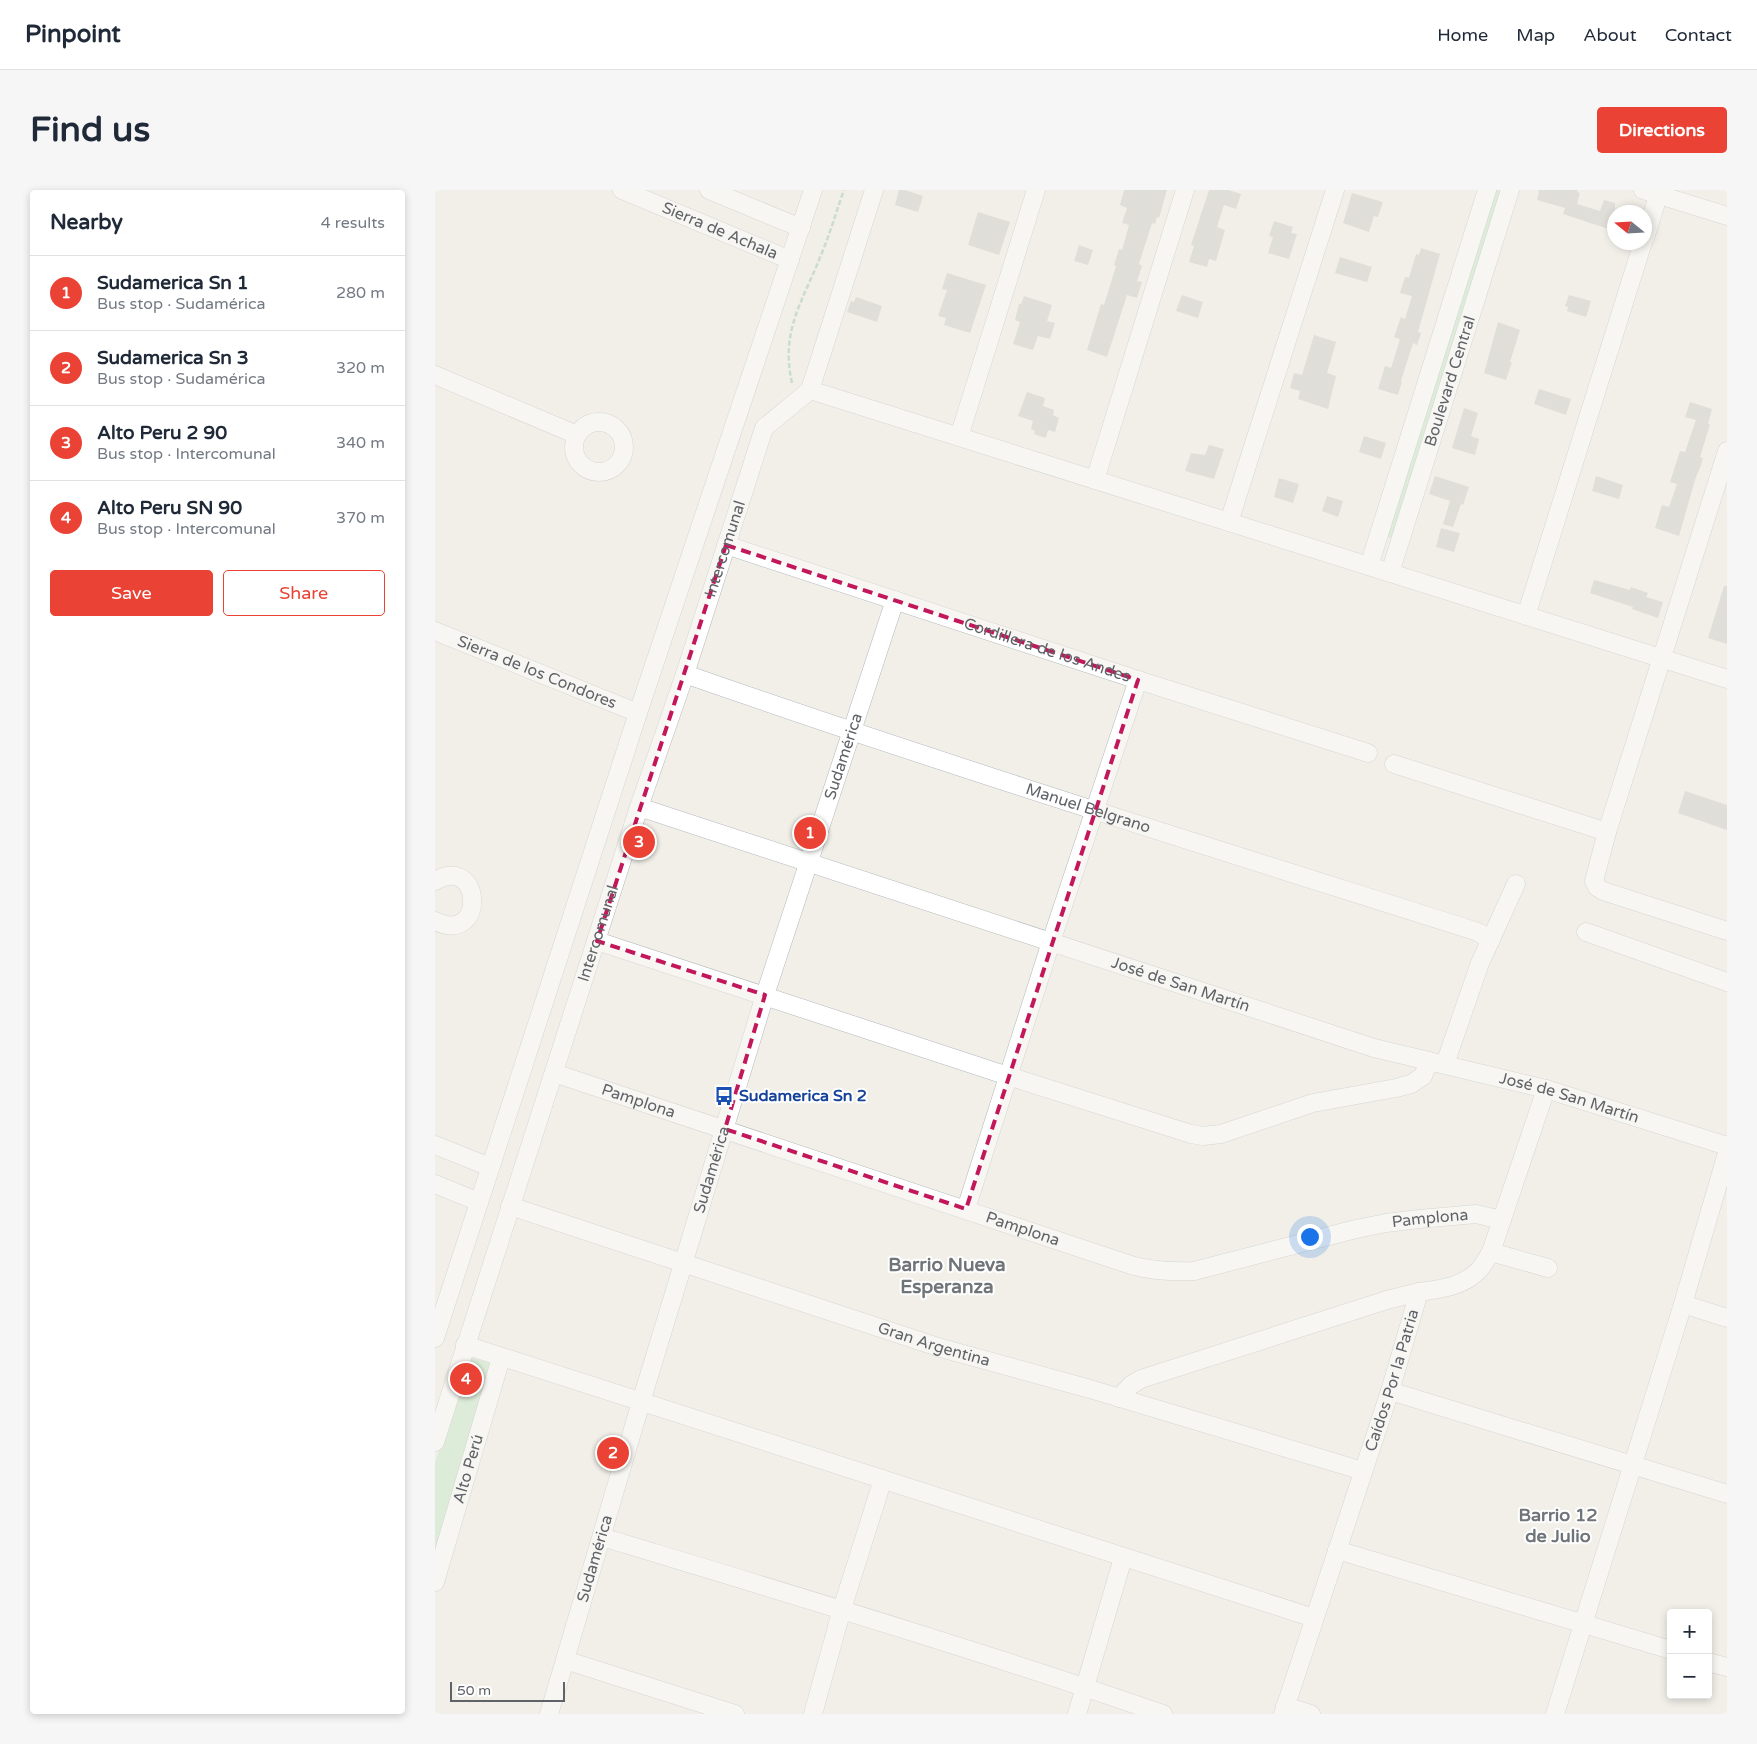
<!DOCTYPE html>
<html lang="en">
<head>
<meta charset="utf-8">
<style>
	:root { --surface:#fff; --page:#f6f6f7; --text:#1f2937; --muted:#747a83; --line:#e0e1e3; --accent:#ea4335 }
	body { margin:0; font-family:"Varela Round",sans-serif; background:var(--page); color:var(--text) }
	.controls { position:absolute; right:15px; bottom:15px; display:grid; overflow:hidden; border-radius:5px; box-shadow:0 2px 8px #0003 }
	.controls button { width:45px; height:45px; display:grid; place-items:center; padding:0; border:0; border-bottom:1px solid var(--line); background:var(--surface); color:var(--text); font:25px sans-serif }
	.compass { position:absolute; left:1172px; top:15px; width:45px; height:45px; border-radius:50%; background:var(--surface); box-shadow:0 2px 8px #0003; rotate:288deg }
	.scale { position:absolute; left:15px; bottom:12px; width:115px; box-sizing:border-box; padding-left:5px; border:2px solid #5f6368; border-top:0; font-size:14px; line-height:18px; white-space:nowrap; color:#5f6368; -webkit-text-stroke:4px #fff; paint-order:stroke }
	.you { position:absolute; left:874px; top:1046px; width:18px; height:18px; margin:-12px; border:4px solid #fff; border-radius:50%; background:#1a73e8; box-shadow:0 0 0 8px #1a73e833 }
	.badge { display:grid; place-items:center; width:32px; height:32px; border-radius:50%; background:var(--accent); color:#fff; font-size:16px; font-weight:700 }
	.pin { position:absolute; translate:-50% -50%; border:2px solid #fff; box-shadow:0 1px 5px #0006 }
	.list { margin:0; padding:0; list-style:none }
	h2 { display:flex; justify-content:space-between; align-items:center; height:65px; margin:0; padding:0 20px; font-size:21px }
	h2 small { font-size:16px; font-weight:400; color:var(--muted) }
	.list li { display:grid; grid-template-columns:32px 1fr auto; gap:15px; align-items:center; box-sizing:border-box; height:75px; padding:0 20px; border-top:1px solid var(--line) }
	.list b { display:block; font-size:19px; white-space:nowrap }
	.list p { margin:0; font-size:16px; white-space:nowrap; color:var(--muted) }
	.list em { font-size:16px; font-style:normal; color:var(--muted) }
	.actions { display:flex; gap:10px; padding:15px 20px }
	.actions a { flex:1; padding:11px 0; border:1px solid var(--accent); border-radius:5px; text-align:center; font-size:18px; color:var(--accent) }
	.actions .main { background:var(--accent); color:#fff }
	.map { position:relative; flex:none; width:1292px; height:1524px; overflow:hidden; border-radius:5px }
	header { display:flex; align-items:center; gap:30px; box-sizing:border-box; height:70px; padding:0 25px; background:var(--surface); border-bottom:1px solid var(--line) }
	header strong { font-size:24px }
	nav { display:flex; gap:28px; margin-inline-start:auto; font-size:18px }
	.intro { display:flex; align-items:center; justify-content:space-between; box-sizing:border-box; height:120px; padding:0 30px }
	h1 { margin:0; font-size:35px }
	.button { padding:12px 22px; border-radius:5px; background:var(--accent); color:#fff; font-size:18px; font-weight:700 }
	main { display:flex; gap:30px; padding:0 30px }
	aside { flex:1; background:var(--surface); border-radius:5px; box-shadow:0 2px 8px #0003 }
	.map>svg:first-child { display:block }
</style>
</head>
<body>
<header>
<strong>Pinpoint</strong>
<nav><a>Home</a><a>Map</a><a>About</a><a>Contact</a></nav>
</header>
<div class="intro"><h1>Find us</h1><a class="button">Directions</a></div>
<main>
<aside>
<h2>Nearby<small>4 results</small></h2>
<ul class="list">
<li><span class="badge">1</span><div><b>Sudamerica Sn 1</b><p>Bus stop · Sudamérica</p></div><em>280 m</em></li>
<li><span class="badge">2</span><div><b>Sudamerica Sn 3</b><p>Bus stop · Sudamérica</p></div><em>320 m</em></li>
<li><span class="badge">3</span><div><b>Alto Peru 2 90</b><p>Bus stop · Intercomunal</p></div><em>340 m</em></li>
<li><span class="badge">4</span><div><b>Alto Peru SN 90</b><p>Bus stop · Intercomunal</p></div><em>370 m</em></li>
</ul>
<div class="actions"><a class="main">Save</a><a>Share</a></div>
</aside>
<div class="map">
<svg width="1292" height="1524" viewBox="0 0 1292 1524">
	<rect width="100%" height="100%" fill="#f1efe8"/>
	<g fill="#c5e8c5">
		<polygon points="1061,0 1067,0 958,346 954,348 952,344"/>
		<polygon points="34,1167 58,1174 0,1375 0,1273"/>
	</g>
	<g fill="#cccac5">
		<polygon points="464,0 470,0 488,6 483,22 460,15"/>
		<polygon points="689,0 732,0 724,28 722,27 720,34 717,33 704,74 707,76 702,91 707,92 702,108 692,105 672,167 652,160 666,114 669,115 681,76 679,75 684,59 687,60 694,35 687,33 692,18 685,15"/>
		<polygon points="774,0 793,0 806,4 801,19 789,15 782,37 790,40 781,71 774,69 772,77 754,72 759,56 756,55"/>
		<polygon points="1104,0 1143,0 1142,2 1145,3 1142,14 1165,21 1169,10 1180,13 1180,41 1134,26 1128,24 1130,18 1102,10"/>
		<polygon points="917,3 948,12 943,27 939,26 934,42 908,33"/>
		<polygon points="543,22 575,32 564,65 533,55"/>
		<polygon points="839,31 858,37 856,43 862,44 854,69 833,63 838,47 834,46"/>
		<polygon points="644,55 658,60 653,75 639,71"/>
		<polygon points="986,58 1005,64 983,142 986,143 982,155 978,153 966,191 967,191 963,205 943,199 950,176 956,178 965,149 959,147 966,127 970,129 977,106 965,103 970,87 974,88 981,64 984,65"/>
		<polygon points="905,67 937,77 932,92 900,83"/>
		<polygon points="512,83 551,95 535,143 509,135 511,128 503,126 512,100 507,99"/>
		<polygon points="747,105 768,112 763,128 741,121"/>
		<polygon points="1134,105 1156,111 1151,127 1132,121 1133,117 1130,116"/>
		<polygon points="589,106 617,115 612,131 620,133 615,149 603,146 598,160 578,154 585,132 580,130 584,114 586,114"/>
		<polygon points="421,107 447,116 442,132 412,122 416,111 419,112"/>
		<polygon points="1063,132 1085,140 1075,172 1077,172 1071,190 1049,183"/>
		<polygon points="879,145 901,152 892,183 901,186 893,219 863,209 865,201 855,198 859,183 867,185"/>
		<polygon points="1104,199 1136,209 1131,225 1099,214"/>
		<polygon points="592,202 610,208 608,216 619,220 618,225 624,228 620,242 613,240 611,248 599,244 600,241 596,239 598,231 583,226"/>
		<polygon points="1255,212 1277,219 1273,234 1275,234 1265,267 1268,268 1266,275 1260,290 1244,346 1220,338 1227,315 1234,317 1242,294 1235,292 1245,261 1250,262 1261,230 1250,227"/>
		<polygon points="1029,218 1043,223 1036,246 1044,249 1040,265 1017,258"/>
		<polygon points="929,246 951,253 946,269 924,262"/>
		<polygon points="774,255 789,259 779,289 750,281 756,263 770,265"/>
		<polygon points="1000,286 1034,297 1028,315 1026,314 1018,337 1008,334 1015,311 994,304"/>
		<polygon points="1161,286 1188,295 1184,309 1157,301"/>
		<polygon points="844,288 864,294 858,313 839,307"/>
		<polygon points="892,306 908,311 903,327 887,321"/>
		<polygon points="1006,338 1025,343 1019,362 1001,357"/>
		<polygon points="1159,390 1195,400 1196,397 1213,403 1211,407 1228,412 1223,428 1197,419 1198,417 1155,403"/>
		<polygon points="1289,396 1292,396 1292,454 1273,448"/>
		<polygon points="1250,601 1292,615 1292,640 1243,623"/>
	</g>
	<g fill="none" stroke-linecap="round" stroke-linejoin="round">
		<g stroke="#b5b8bc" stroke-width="19">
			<g id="minor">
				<path id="s1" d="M187 0 355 70"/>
				<polyline points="274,0 366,38"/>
				<polyline points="1208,0 1292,26"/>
				<polyline points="1210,48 1225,0"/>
				<polyline points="0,185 142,245"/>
				<polyline points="375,200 1292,489"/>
				<circle cx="164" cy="257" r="25"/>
				<polyline points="524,247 601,0"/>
				<polyline points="1292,261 1172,642 1159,691 1162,697 1168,701 1292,741"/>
				<polyline points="660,290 750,0"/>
				<polyline points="794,332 900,0"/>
				<path id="s2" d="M291 355 703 490 933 563"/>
				<polyline points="934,376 1052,0"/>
				<path id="s3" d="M955 383 1075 0"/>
				<polyline points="1091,426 1208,52"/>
				<path id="s4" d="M0 441 203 523"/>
				<path id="s5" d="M250 484C513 576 778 658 1043 742L1056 750"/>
				<polyline points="959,574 1172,642"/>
				<path id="s6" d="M204 617 939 858 1111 899 1292 956"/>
				<path d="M0 691C47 663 52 756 0 731"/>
				<polyline points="1151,742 1292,792"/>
				<polyline points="162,751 573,886 756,944 768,946 786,944 878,913 961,898 976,894 988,886 994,871"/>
				<polyline points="1010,874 1045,773 1081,694"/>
				<path id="s7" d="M119 883 699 1076C720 1081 738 1082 759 1081L921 1039 951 1033 984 1029 1041 1024 1067 1030"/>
				<polyline points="0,955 55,977"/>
				<polyline points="0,994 44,1012"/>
				<path id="s8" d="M75 1016 506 1158 655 1199 928 1281"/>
				<polyline points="531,1019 616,752 703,490"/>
				<polyline points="1056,1062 1113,1078"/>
				<polyline points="1248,1114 1292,1128"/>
				<polyline points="0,1148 203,523 378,0"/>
				<polyline points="30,1155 879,1428"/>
				<polyline points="955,1201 1292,1304"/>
				<polyline points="684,1208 696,1195 706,1189 952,1110 984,1102"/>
				<path id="s9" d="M0 1252 204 617 250 484 329 238 375 200 439 0"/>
				<path d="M167 1347C355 1404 543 1460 728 1524"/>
				<polyline points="902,1360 1236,1460"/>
				<path id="s10" d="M0 1392 66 1168"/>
				<polyline points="130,1470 300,1524"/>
				<polyline points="1273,1472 1292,1477"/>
				<polyline points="850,1516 876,1524"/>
				<path id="s11" d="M114 1524 206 1212 330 805 460 410"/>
				<polyline points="378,1524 407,1419 448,1289"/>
				<polyline points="642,1524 688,1368"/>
				<path id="s12" d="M848 1524 955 1201 984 1102C1005 1099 1027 1097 1043 1081 1048 1076 1052 1068 1056 1062L1111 899"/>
				<polyline points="1120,1524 1248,1114 1292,963"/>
			</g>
		</g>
		<path stroke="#9cc7a9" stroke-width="2.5" stroke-dasharray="5 2.5" stroke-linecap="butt" d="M357 193C345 141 368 111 386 65 395 44 401 22 409 0"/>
		<use href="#minor" stroke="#fff" stroke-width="18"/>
	</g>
	<path d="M0 0H1292V1524H0ZM291 355 703 490 531 1019 290 939 330 805 162 751Z" fill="#f1efe8" fill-opacity=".55" fill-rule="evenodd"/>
	<path fill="none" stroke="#c2185b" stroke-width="4" stroke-dasharray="10 6" stroke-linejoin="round" d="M291 355 703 490 531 1019 290 939 330 805 162 751Z"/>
	<defs>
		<g id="bus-bare" transform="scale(1.5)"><path d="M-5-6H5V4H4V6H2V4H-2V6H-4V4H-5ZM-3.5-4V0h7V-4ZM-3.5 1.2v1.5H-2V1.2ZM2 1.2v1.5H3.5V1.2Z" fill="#1a4fb4" stroke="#fff" stroke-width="2.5" paint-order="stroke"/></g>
	</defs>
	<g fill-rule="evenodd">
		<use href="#bus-bare" x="289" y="906"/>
	</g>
	<g text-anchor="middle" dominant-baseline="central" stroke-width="4" stroke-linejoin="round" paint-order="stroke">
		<g font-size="16" fill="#5f6368" stroke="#fff">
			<text stroke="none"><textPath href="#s1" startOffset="106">Sierra de Achala</textPath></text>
			<text stroke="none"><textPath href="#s3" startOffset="201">Boulevard Central</textPath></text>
			<text stroke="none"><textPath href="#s9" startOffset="939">Intercomunal</textPath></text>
			<text stroke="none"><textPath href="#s2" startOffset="338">Cordillera de los Andes</textPath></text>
			<text stroke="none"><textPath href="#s4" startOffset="110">Sierra de los Condores</textPath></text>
			<text stroke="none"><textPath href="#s11" startOffset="1002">Sudamérica</textPath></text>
			<text stroke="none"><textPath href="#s5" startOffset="425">Manuel Belgrano</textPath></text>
			<text stroke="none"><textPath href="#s9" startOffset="534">Intercomunal</textPath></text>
			<text stroke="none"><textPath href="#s6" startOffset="570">José de San Martín</textPath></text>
			<text stroke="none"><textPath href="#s6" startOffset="975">José de San Martín</textPath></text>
			<text stroke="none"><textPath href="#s7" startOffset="89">Pamplona</textPath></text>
			<text stroke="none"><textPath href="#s11" startOffset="568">Sudamérica</textPath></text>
			<text stroke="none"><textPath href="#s7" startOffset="914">Pamplona</textPath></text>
			<text stroke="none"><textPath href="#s7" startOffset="494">Pamplona</textPath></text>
			<text stroke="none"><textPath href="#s8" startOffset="446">Gran Argentina</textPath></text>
			<text stroke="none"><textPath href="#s12" startOffset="351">Caídos Por la Patria</textPath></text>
			<text stroke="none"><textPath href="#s10" startOffset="118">Alto Perú</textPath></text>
			<text stroke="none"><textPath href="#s11" startOffset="162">Sudamérica</textPath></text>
		</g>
		<g font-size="16" font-weight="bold" fill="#164399" stroke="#fff" text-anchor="start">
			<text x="304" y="906">Sudamerica Sn 2</text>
		</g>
		<g font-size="18" font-weight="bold" fill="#70757a" stroke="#fff">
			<text x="1123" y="1325">Barrio 12<tspan x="1123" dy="21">de Julio</tspan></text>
		</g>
		<g font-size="19" font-weight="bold" fill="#70757a" stroke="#fff">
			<text x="512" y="1075">Barrio Nueva<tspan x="512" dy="22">Esperanza</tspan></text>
		</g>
	</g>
</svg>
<div class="controls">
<button>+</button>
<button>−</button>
</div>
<svg class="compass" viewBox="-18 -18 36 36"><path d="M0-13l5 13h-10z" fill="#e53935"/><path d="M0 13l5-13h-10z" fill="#747a83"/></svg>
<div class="scale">50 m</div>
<div class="you"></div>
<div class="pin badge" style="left:375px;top:643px">1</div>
<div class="pin badge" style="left:178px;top:1263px">2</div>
<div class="pin badge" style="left:204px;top:652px">3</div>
<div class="pin badge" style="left:31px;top:1189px">4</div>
</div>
</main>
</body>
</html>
